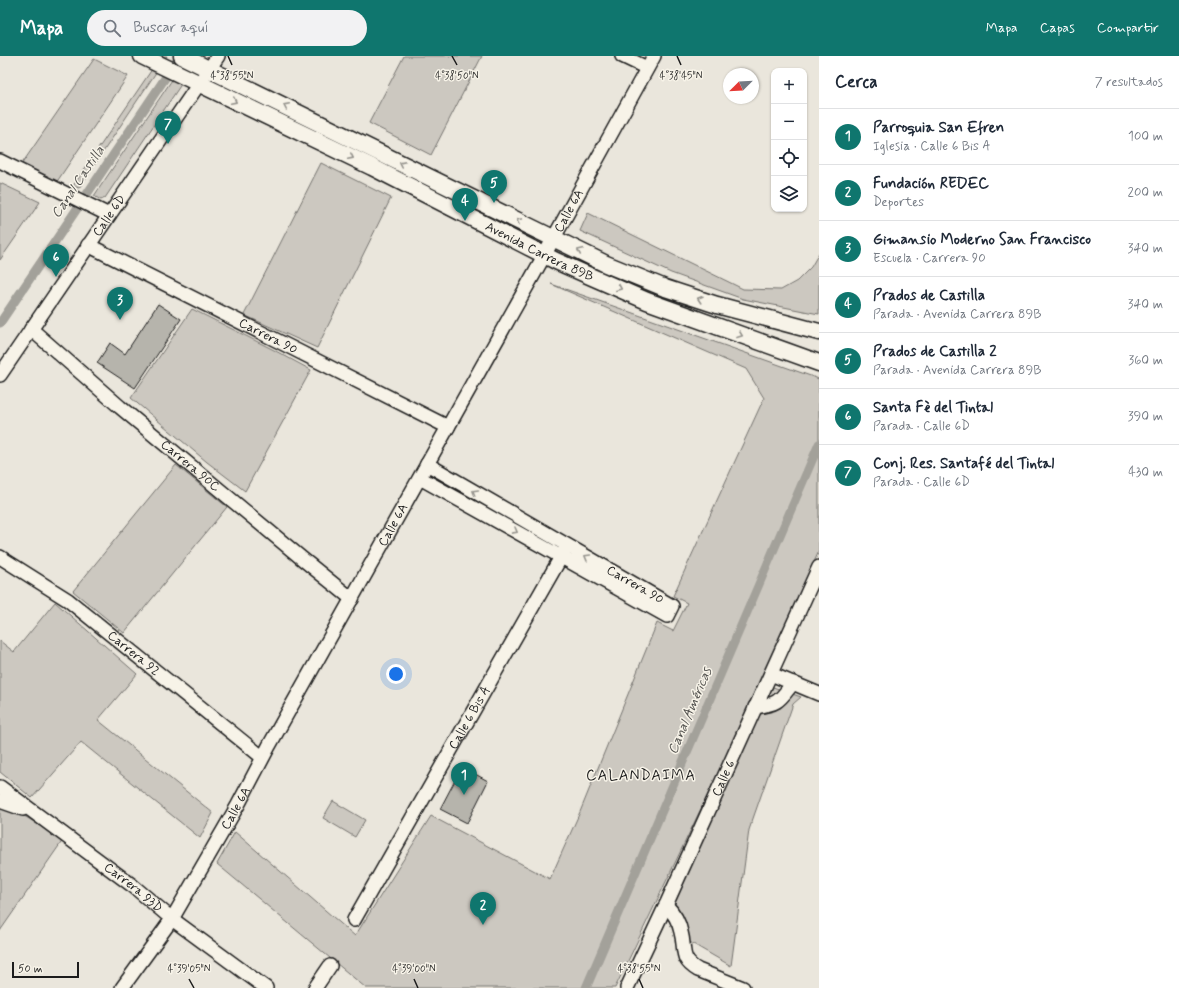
<!DOCTYPE html>
<html lang="es">
<head>
<meta charset="utf-8">
<style>
	:root { --surface:#fff; --page:#f2f2f3; --text:#1f2937; --muted:#747a83; --line:#e0e1e3; --accent:#0f766e }
	body { margin:0; font-family:Mynerve,sans-serif; background:var(--page); color:var(--text) }
	.controls { position:absolute; right:12px; top:12px; display:grid; overflow:hidden; border-radius:8px; box-shadow:0 1px 3px #0004 }
	.controls button { width:36px; height:36px; display:grid; place-items:center; padding:0; border:0; border-bottom:1px solid var(--line); background:var(--surface); color:var(--text); font:20px sans-serif }
	.compass { position:absolute; left:723px; top:12px; width:36px; height:36px; border-radius:50%; background:var(--surface); box-shadow:0 1px 3px #0004; rotate:246deg }
	.scale { position:absolute; left:12px; bottom:10px; width:67px; box-sizing:border-box; padding-left:4px; border:2px solid #1c1c1c; border-top:0; font-size:11px; line-height:14px; white-space:nowrap; color:#1c1c1c; -webkit-text-stroke:3px #f7f3e8; paint-order:stroke }
	.you { position:absolute; left:396px; top:618px; width:14px; height:14px; margin:-10px; border:3px solid #fff; border-radius:50%; background:#1a73e8; box-shadow:0 0 0 6px #1a73e833 }
	.badge { display:grid; place-items:center; width:26px; height:26px; border-radius:50%; background:var(--accent); color:#fff; font-size:13px; font-weight:700 }
	.pin { position:absolute; translate:-50% -33px; filter:drop-shadow(0 1px 2px #0008) }
	.pin::after { content:''; position:absolute; top:21px; width:14px; height:12px; background:inherit; clip-path:polygon(0 0,100% 0,50% 100%) }
	.list { margin:0; padding:0; list-style:none }
	h2 { display:flex; justify-content:space-between; align-items:center; height:52px; margin:0; padding:0 16px; font-size:17px }
	h2 small { font-size:13px; font-weight:400; color:var(--muted) }
	.list li { display:grid; grid-template-columns:26px 1fr auto; gap:12px; align-items:center; box-sizing:border-box; height:56px; padding:0 16px; border-top:1px solid var(--line) }
	.list b { display:block; font-size:15px; white-space:nowrap }
	.list p { margin:0; font-size:13px; white-space:nowrap; color:var(--muted) }
	.list em { font-size:13px; font-style:normal; color:var(--muted) }
	.icon { flex:none; width:22px; height:22px; fill:none; stroke:currentColor; stroke-width:2; stroke-linecap:round; stroke-linejoin:round }
	.map { position:relative; flex:none; width:819px; height:932px; overflow:hidden }
	header { display:flex; align-items:center; gap:24px; box-sizing:border-box; height:56px; padding:0 20px; background:var(--accent); color:#fff }
	header strong { font-size:19px }
	nav { display:flex; gap:22px; margin-inline-start:auto; font-size:14px }
	.search { width:280px; height:36px; background:var(--page); display:flex; align-items:center; gap:10px; box-sizing:border-box; padding:0 14px; border-radius:22px; color:var(--muted); font-size:15px }
	main { display:flex }
	aside { flex:1; background:var(--surface) }
	.map>svg:first-child { display:block }
</style>
</head>
<body>
<header>
<strong>Mapa</strong>
<div class="search"><svg class="icon" aria-label="search" viewBox="0 0 24 24"><circle cx="10" cy="10" r="6"/><path d="M15 15l6 6"/></svg>Buscar aquí</div>
<nav><a>Mapa</a><a>Capas</a><a>Compartir</a></nav>
</header>
<main>
<div class="map">
<svg width="819" height="932" viewBox="0 0 819 932">
	<rect width="100%" height="100%" fill="#eae6dc"/>
	<filter id="ink" filterUnits="userSpaceOnUse"><feTurbulence type="fractalNoise" baseFrequency=".025" numOctaves="2"/><feDisplacementMap in="SourceGraphic" scale="8" xChannelSelector="R" yChannelSelector="G"/><feConvolveMatrix kernelMatrix="1 2 1 2 8 2 1 2 1" color-interpolation-filters="sRGB"/></filter>
	<g filter="url(#ink)">
		<g fill="#ccc8c0" stroke="#74726e">
			<polygon points="161,0 167,0 79,132 73,130"/>
			<polygon points="188,0 200,0 105,142 101,144 94,140"/>
			<polygon points="404,0 482,0 431,99 369,67"/>
			<polygon points="94,3 128,20 56,127 21,109"/>
			<polygon points="321,107 391,142 317,292 244,259"/>
			<polygon points="0,127 40,146 0,204"/>
			<polygon points="588,157 743,233 781,234 797,225 811,211 819,197 819,258 743,243 671,217 580,175"/>
			<polygon points="551,228 819,323 819,495 730,692 615,932 366,932 217,808 235,776 355,880 431,760 550,823 580,756 657,567 673,575 687,547 673,540 764,342 746,313"/>
			<polygon points="192,253 272,293 311,314 245,435 207,406 131,342"/>
			<polygon points="176,409 227,451 124,577 73,535"/>
			<polygon points="55,546 137,618 98,664 213,757 200,782 81,686 32,742 0,716 0,585 14,596"/>
			<path d="M773 631 801 641 793 648 749 774 731 910 688 885C688 869 683 856 670 845Z"/>
			<polygon points="333,745 365,764 355,781 323,762"/>
			<polygon points="0,750 26,761 63,784 0,875"/>
		</g>
		<g fill="none" stroke-linecap="round" stroke-linejoin="round">
			<g stroke="#a3a19a" stroke-width="9">
				<polyline points="0,267 180,0"/>
				<polyline points="586,932 819,388"/>
			</g>
		</g>
		<g fill="#b6b4ac" stroke="#1c1c1c">
			<polygon points="158,248 181,263 135,332 97,307 110,287 125,298"/>
			<polygon points="462,711 488,725 467,767 440,753"/>
		</g>
		<g fill="none" stroke-linecap="round" stroke-linejoin="round">
			<g stroke="#1c1c1c" stroke-width="16">
				<g id="minor">
					<polyline points="622,0 647,12"/>
					<polyline points="0,105 109,159"/>
					<path id="s1" d="M88 189 448 371"/>
					<path id="s2" d="M31 273 120 351 305 505 352 543"/>
					<path id="s3" d="M0 319 218 0"/>
					<polyline points="420,422 667,560 672,550 427,408"/>
					<path id="s4" d="M0 501 68 544 262 701"/>
					<polyline points="771,618 819,638"/>
					<path d="M755 651C779 648 779 645 793 627"/>
					<path id="s5" d="M0 731 133 830 172 863 266 932"/>
					<polyline points="0,745 23,753"/>
					<path d="M666 849C673 856 679 866 681 876 686 894 679 903 698 914L743 932"/>
					<path id="s6" d="M354 864 565 494"/>
					<path id="s7" d="M122 932 172 863 238 749 269 690 540 207 654 0"/>
					<polyline points="315,932 330,910"/>
					<path id="s8" d="M627 932 666 849 819 511"/>
				</g>
			</g>
			<g stroke="#1c1c1c" stroke-width="19">
				<g id="major">
					<path id="s9" d="M142 0 372 111 556 205 592 221 647 245 819 307"/>
					<polyline points="182,0 606,208 665,232 717,249 819,276"/>
				</g>
			</g>
			<use href="#minor" stroke="#f7f3e8" stroke-width="13"/>
			<use href="#major" stroke="#f7f3e8" stroke-width="16"/>
		</g>
		<defs><path id="oneway-chevron" d="M-2-3.5L2.5 0L-2 3.5" fill="none" stroke-width="1.6" stroke-linecap="round" stroke-linejoin="round"/></defs>
		<g stroke="#94928c">
			<use href="#oneway-chevron" transform="translate(234 45) rotate(26)"/>
			<use href="#oneway-chevron" transform="translate(286 50) rotate(-154)"/>
			<use href="#oneway-chevron" transform="translate(351 101) rotate(26)"/>
			<use href="#oneway-chevron" transform="translate(402 108) rotate(-154)"/>
			<use href="#oneway-chevron" transform="translate(519 165) rotate(-153)"/>
			<use href="#oneway-chevron" transform="translate(580 195) rotate(-155)"/>
			<use href="#oneway-chevron" transform="translate(619 232) rotate(23)"/>
			<use href="#oneway-chevron" transform="translate(700 243) rotate(-162)"/>
			<use href="#oneway-chevron" transform="translate(740 279) rotate(20)"/>
			<use href="#oneway-chevron" transform="translate(475 436) rotate(-150)"/>
			<use href="#oneway-chevron" transform="translate(515 475) rotate(29)"/>
			<use href="#oneway-chevron" transform="translate(587 501) rotate(-150)"/>
		</g>
	</g>
	<path fill="none" stroke="#1c1c1c" stroke-width="1.5" d="M228 0 232 9M452 0 457 9M677 0 681 9M189 923 194 932M414 923 418 932M639 923 643 932"/>
	<g text-anchor="middle" dominant-baseline="central" stroke-width="3" stroke-linejoin="round" paint-order="stroke">
		<g font-size="13" fill="#1c1c1c" stroke="#f7f3e8">
			<text stroke="none"><textPath href="#s7" startOffset="897">Calle 6A</textPath></text>
			<text stroke="none"><textPath href="#s3" startOffset="193">Calle 6D</textPath></text>
			<text stroke="none"><textPath href="#s9" startOffset="443">Avenida Carrera 89B</textPath></text>
			<text stroke="none"><textPath href="#s1" startOffset="202">Carrera 90</textPath></text>
			<text stroke="none"><textPath href="#s2" startOffset="210">Carrera 90C</textPath></text>
			<text stroke="none"><textPath href="#s7" startOffset="537">Calle 6A</textPath></text>
			<text transform="translate(635 529) rotate(30)">Carrera 90</text>
			<text stroke="none"><textPath href="#s4" startOffset="165">Carrera 92</textPath></text>
			<text stroke="none"><textPath href="#s6" startOffset="233">Calle 6 Bis A</textPath></text>
			<text stroke="none"><textPath href="#s8" startOffset="231">Calle 6</textPath></text>
			<text stroke="none"><textPath href="#s7" startOffset="213">Calle 6A</textPath></text>
			<text stroke="none"><textPath href="#s5" startOffset="167">Carrera 93D</textPath></text>
		</g>
		<g font-size="14" font-style="italic" fill="#52514e" stroke="#f7f3e8">
			<text transform="translate(78 126) rotate(-56)">Canal Castilla</text>
			<text transform="translate(690 655) rotate(-67)">Canal Américas</text>
		</g>
		<g font-size="15" letter-spacing="1" fill="#1c1c1c" stroke="#f7f3e8">
			<text x="641" y="720">CALANDAIMA</text>
		</g>
	</g>
	<g font-size="10" text-anchor="middle" fill="#1c1c1c" stroke="#f7f3e8" stroke-width="3" stroke-linejoin="round" paint-order="stroke">
		<text x="457" y="23">4°38'50"N</text>
		<text x="232" y="23">4°38'55"N</text>
		<text x="681" y="23">4°38'45"N</text>
		<text x="189" y="916">4°39'05"N</text>
		<text x="414" y="916">4°39'00"N</text>
		<text x="639" y="916">4°38'55"N</text>
	</g>
</svg>
<div class="controls">
<button>+</button>
<button>−</button>
<button><svg class="icon" aria-label="locate" viewBox="0 0 24 24"><circle cx="12" cy="12" r="6"/><path d="M12 2v4M12 18v4M2 12h4M18 12h4"/></svg></button>
<button><svg class="icon" aria-label="layers" viewBox="0 0 24 24"><path d="M12 4l9 5-9 5-9-5zM3 14l9 5 9-5"/></svg></button>
</div>
<svg class="compass" viewBox="-18 -18 36 36"><path d="M0-13l5 13h-10z" fill="#e53935"/><path d="M0 13l5-13h-10z" fill="#747a83"/></svg>
<div class="scale">50 m</div>
<div class="you"></div>
<div class="pin badge" style="left:464px;top:739px">1</div>
<div class="pin badge" style="left:483px;top:869px">2</div>
<div class="pin badge" style="left:120px;top:264px">3</div>
<div class="pin badge" style="left:465px;top:165px">4</div>
<div class="pin badge" style="left:494px;top:147px">5</div>
<div class="pin badge" style="left:56px;top:221px">6</div>
<div class="pin badge" style="left:168px;top:88px">7</div>
</div>
<aside>
<h2>Cerca<small>7 resultados</small></h2>
<ul class="list">
<li><span class="badge">1</span><div><b>Parroquia San Efren</b><p>Iglesia · Calle 6 Bis A</p></div><em>100 m</em></li>
<li><span class="badge">2</span><div><b>Fundación REDEC</b><p>Deportes</p></div><em>200 m</em></li>
<li><span class="badge">3</span><div><b>Gimansio Moderno San Francisco</b><p>Escuela · Carrera 90</p></div><em>340 m</em></li>
<li><span class="badge">4</span><div><b>Prados de Castilla</b><p>Parada · Avenida Carrera 89B</p></div><em>340 m</em></li>
<li><span class="badge">5</span><div><b>Prados de Castilla 2</b><p>Parada · Avenida Carrera 89B</p></div><em>360 m</em></li>
<li><span class="badge">6</span><div><b>Santa Fè del Tintal</b><p>Parada · Calle 6D</p></div><em>390 m</em></li>
<li><span class="badge">7</span><div><b>Conj. Res. Santafé del Tintal</b><p>Parada · Calle 6D</p></div><em>430 m</em></li>
</ul>
</aside>
</main>
</body>
</html>
